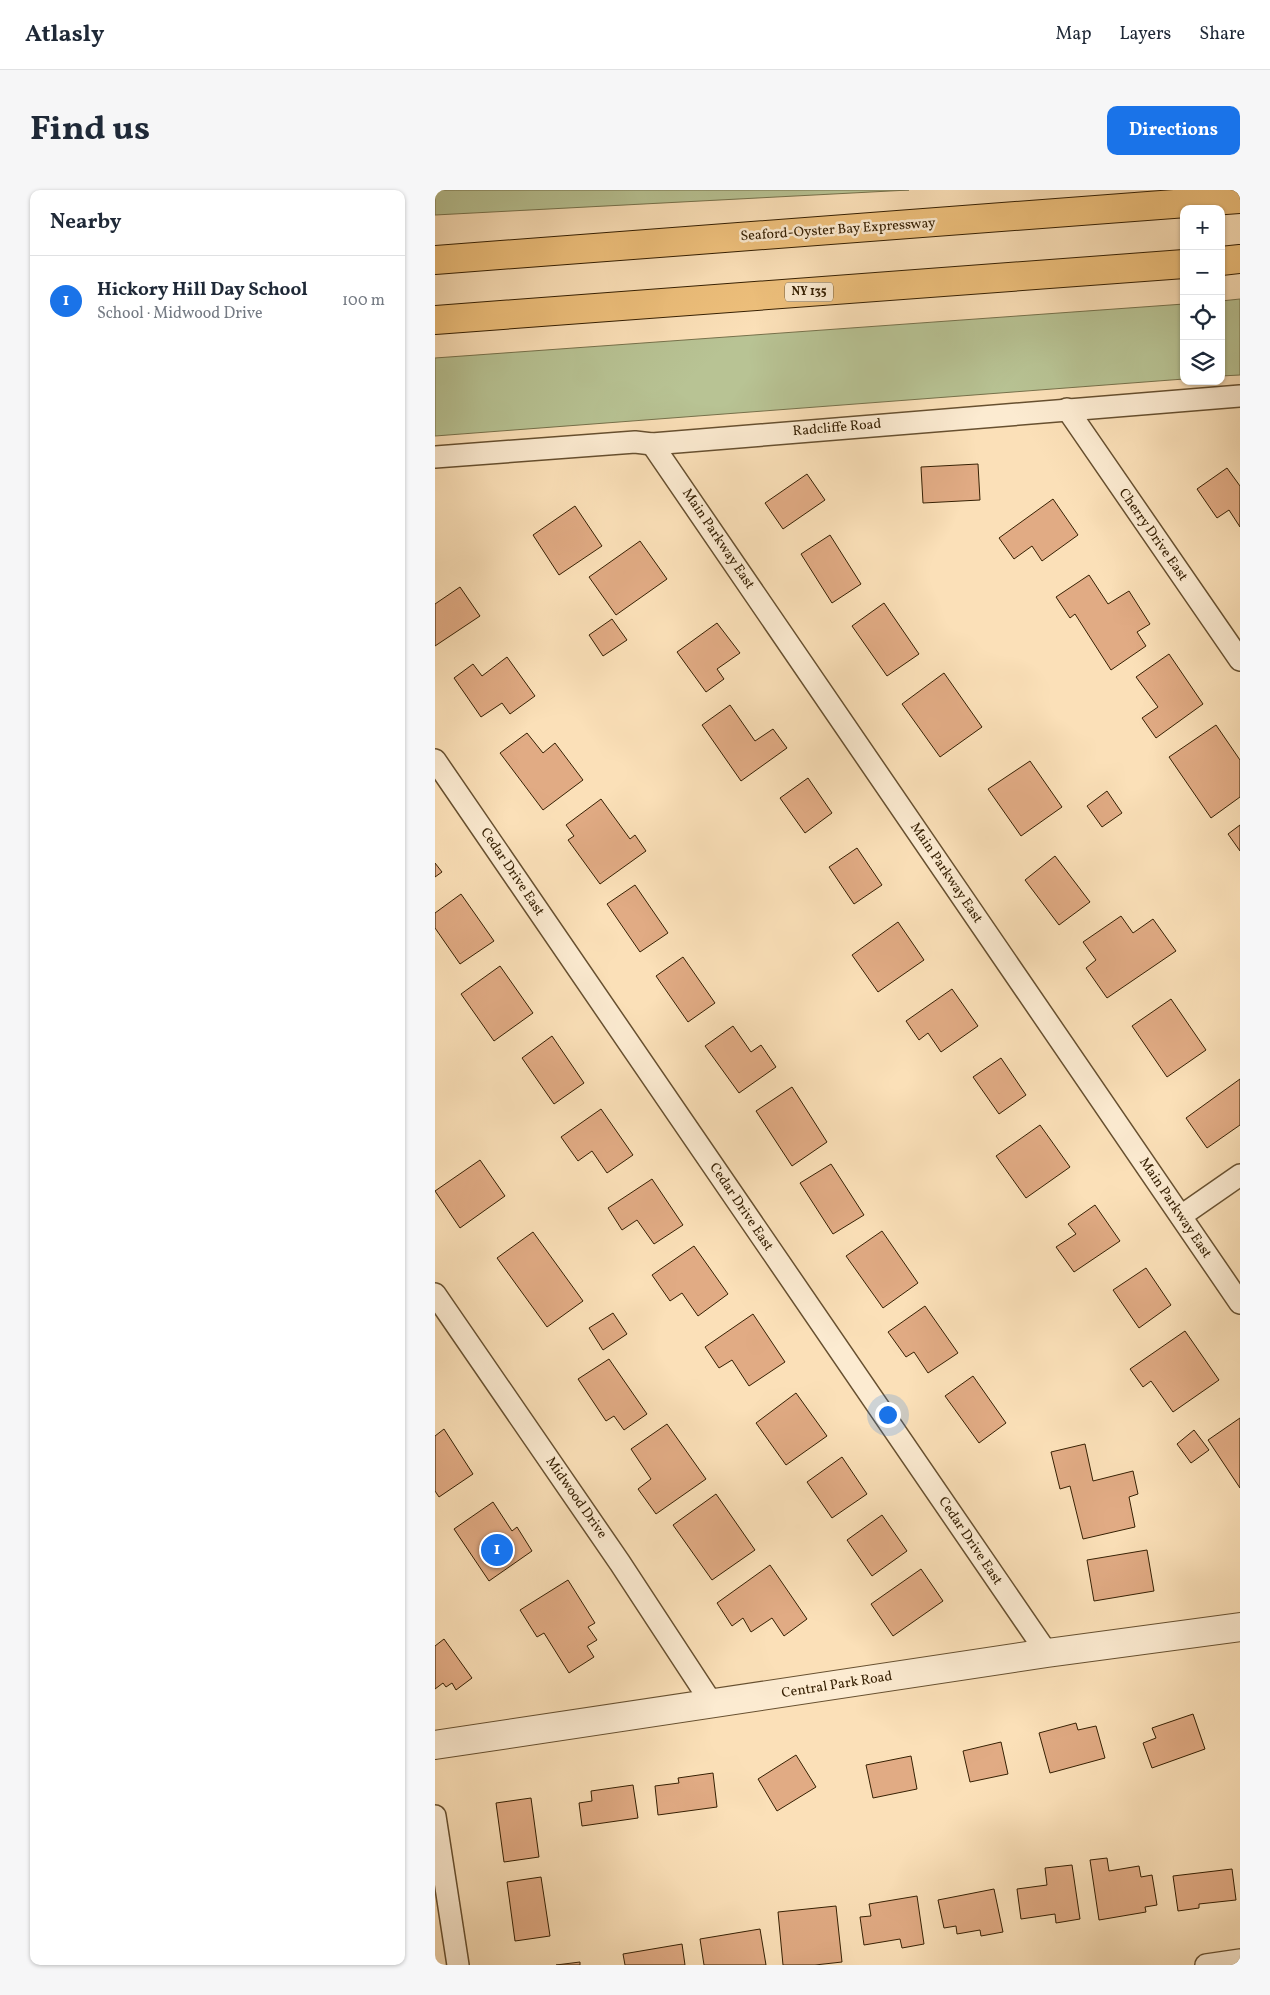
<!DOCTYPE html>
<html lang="en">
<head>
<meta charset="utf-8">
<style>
	:root { --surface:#fff; --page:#f6f6f7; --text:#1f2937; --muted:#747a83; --line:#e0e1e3; --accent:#1a73e8 }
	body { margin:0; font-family:Vollkorn,serif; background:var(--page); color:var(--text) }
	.controls { position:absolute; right:15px; top:15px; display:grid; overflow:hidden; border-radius:10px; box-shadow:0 1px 4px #0004 }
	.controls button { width:45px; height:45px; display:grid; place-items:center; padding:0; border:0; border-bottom:1px solid var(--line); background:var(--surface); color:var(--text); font:25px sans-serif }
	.you { position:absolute; left:452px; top:1224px; width:18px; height:18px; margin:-12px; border:4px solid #fff; border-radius:50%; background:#1a73e8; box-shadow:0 0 0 8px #1a73e833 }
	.badge { display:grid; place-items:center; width:32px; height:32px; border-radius:50%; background:var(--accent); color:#fff; font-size:16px; font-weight:700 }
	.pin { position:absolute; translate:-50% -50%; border:2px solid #fff; box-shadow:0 1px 5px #0006 }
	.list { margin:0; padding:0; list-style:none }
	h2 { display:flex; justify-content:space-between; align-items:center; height:65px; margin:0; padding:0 20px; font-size:21px }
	h2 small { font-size:16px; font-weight:400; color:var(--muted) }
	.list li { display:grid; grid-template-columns:32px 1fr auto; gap:15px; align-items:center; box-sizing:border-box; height:90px; padding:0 20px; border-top:1px solid var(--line) }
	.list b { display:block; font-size:19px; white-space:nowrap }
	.list p { margin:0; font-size:16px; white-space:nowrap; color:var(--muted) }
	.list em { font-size:16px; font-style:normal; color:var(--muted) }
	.icon { flex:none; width:28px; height:28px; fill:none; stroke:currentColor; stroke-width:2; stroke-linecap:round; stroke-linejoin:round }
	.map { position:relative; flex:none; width:805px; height:1775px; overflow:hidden; border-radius:10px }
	header { display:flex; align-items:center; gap:30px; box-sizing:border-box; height:70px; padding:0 25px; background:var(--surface); border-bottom:1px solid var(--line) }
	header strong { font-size:24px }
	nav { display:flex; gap:28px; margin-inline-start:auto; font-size:18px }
	.intro { display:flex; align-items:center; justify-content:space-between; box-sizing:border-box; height:120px; padding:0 30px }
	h1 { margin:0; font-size:35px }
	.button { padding:12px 22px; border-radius:10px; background:var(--accent); color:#fff; font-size:18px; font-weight:700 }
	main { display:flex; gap:30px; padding:0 30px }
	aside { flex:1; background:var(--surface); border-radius:10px; box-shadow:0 1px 4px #0004 }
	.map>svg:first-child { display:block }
</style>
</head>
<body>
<header>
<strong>Atlasly</strong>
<nav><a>Map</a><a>Layers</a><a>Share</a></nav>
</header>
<div class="intro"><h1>Find us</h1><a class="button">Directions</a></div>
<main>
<aside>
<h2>Nearby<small></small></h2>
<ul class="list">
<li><span class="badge">1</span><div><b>Hickory Hill Day School</b><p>School · Midwood Drive</p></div><em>100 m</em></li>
</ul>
</aside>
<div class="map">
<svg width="805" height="1775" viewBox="0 0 805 1775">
	<rect width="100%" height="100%" fill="#fbe0b8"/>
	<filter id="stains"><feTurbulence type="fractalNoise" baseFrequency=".004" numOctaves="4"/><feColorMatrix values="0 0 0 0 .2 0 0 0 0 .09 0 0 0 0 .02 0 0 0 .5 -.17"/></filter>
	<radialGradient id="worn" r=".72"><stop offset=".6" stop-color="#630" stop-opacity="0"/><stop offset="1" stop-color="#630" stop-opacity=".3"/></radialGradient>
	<g fill="#b8c394" stroke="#77724c">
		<polygon points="0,0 474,0 0,25"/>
		<polygon points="805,109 805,185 786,186 786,111"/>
		<polygon points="749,114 749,189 0,246 0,168"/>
	</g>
	<g fill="#e1ab84" stroke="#362003">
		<polygon points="543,274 545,310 488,313 486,277"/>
		<polygon points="792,278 805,296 805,337 794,320 782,328 762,299"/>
		<polygon points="372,284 390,310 348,339 330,313"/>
		<polygon points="618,309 643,345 607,371 597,356 579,369 564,348"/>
		<polygon points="140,316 167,356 124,385 98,345"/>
		<polygon points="395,345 426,394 397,413 366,364"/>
		<polygon points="205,351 232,389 181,425 154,387"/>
		<polygon points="654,385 673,414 694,401 715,434 702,442 711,456 676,480 640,424 635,428 621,407"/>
		<polygon points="25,397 45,426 0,456 0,414"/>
		<polygon points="449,413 484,464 452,486 417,436"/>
		<polygon points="177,429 192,450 168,466 154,445"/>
		<polygon points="282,433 305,463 282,479 289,489 271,502 242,462"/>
		<polygon points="734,464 768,514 721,548 707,528 723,517 701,487"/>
		<polygon points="72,467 100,506 75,524 67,513 46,527 19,488 38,474 47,486"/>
		<polygon points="509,483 547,537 505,567 467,514"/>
		<polygon points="295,515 320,551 338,539 352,558 306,591 267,535"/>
		<polygon points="781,535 805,570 805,607 776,628 734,567"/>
		<polygon points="92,543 108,563 120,553 148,590 108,620 65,563"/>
		<polygon points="595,571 627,617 586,646 553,599"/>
		<polygon points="373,588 397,623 370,643 345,608"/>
		<polygon points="672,601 687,623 667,637 652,616"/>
		<polygon points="166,609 195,649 200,645 211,661 165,694 133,650 139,646 131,635"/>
		<polygon points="805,635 805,661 793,644"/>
		<polygon points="422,658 447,695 419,714 394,677"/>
		<polygon points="620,666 655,712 624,735 590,690"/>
		<polygon points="0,673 7,682 0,687"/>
		<polygon points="200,695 233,743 205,762 172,714"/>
		<polygon points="26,704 59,751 25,774 0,738 0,723"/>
		<polygon points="686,726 698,743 718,729 741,761 672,808 651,778 661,770 648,752"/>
		<polygon points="463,732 489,770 443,802 417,765"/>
		<polygon points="248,767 280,813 253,832 221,786"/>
		<polygon points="65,776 98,823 59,851 26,804"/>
		<polygon points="517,799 543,836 506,862 493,843 484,850 471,831"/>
		<polygon points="736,809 771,860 732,887 697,836"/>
		<polygon points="298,836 316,862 326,855 341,877 304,903 270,856"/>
		<polygon points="117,846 149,893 119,914 87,868"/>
		<polygon points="566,868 591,905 564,924 538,887"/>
		<polygon points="805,889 805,935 772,958 751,928"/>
		<polygon points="357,897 392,952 357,976 321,921"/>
		<polygon points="166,919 198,965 172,983 157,961 143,971 126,947"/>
		<polygon points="605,935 635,977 591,1008 561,966"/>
		<polygon points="45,970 70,1006 25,1038 0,1001"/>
		<polygon points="396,974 429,1025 398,1044 365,993"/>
		<polygon points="217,989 248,1035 219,1054 202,1030 187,1040 173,1018"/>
		<polygon points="660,1015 685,1051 639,1082 621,1057 641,1044 633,1034"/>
		<polygon points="447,1041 483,1093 448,1118 411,1066"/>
		<polygon points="98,1042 148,1111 112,1137 62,1068"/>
		<polygon points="259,1056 293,1104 263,1126 247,1103 235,1111 217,1085"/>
		<polygon points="711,1078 736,1115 704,1138 678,1100"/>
		<polygon points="490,1116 523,1163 493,1183 479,1162 471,1167 453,1142"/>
		<polygon points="178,1123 192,1144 168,1160 154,1138"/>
		<polygon points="318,1124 350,1172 314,1196 297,1170 284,1178 270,1157"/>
		<polygon points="750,1141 784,1190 738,1222 716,1191 708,1197 695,1179"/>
		<polygon points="174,1169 212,1224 189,1240 179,1226 171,1231 143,1189"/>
		<polygon points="538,1186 571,1233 544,1253 510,1206"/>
		<polygon points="361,1203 392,1246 351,1275 321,1233"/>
		<polygon points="805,1228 805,1298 773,1250"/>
		<polygon points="232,1234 271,1289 221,1324 203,1299 216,1289 196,1259"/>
		<polygon points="9,1239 38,1284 4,1307 0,1301 0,1246"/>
		<polygon points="759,1240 774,1260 756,1273 742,1254"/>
		<polygon points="650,1254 658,1291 698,1281 703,1304 694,1307 700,1337 648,1349 635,1296 625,1299 616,1262"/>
		<polygon points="407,1267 432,1304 397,1328 372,1292"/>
		<polygon points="281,1304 320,1360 277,1390 238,1335"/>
		<polygon points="58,1312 77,1341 82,1337 97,1361 54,1391 19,1339"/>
		<polygon points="447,1325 472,1361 437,1386 412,1350"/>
		<polygon points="712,1360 719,1401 659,1411 652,1370"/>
		<polygon points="335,1375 372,1429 349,1446 337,1428 316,1442 308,1428 297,1436 282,1413"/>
		<polygon points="486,1379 508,1411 458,1446 436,1414"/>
		<polygon points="133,1390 160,1433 153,1437 162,1450 152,1456 159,1467 134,1483 109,1443 102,1447 85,1420"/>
		<polygon points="9,1449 37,1488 21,1500 17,1493 11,1497 8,1493 0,1499 0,1456"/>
		<polygon points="758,1524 770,1559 717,1578 708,1553 721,1548 717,1538"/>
		<polygon points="641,1533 643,1540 661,1536 670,1568 615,1583 604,1543"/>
		<polygon points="566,1552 573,1584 535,1592 528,1561"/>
		<polygon points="361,1565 381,1597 342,1621 323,1589"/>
		<polygon points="476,1566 482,1599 438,1608 431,1575"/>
		<polygon points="278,1583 282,1617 223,1625 220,1596 244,1593 243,1588"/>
		<polygon points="198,1595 203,1628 147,1636 144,1613 157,1611 156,1601"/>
		<polygon points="96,1608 104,1667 69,1672 61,1613"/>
		<polygon points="672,1668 674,1681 704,1676 706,1687 717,1685 722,1715 710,1717 711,1722 664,1730 655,1670"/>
		<polygon points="637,1675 645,1729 621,1733 620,1724 586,1729 582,1699 612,1695 610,1678"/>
		<polygon points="797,1679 801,1710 764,1714 764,1718 743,1721 738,1686"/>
		<polygon points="106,1687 115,1746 80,1751 72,1692"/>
		<polygon points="559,1699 568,1742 546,1746 545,1740 522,1744 521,1736 509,1738 503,1710"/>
		<polygon points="482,1706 489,1754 467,1758 465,1749 429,1755 425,1727 436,1726 434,1714"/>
		<polygon points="401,1716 407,1772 380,1775 348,1775 343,1722"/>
		<polygon points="325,1739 331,1775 269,1775 265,1749"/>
		<polygon points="247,1754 250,1775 190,1775 188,1764"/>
		<polygon points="145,1772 145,1775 121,1775"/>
	</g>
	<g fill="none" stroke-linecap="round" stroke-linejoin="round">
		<g stroke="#675030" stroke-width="24">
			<g id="minor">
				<polyline points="632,219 805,470"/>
				<polyline points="217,254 805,1113"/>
				<polyline points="0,267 200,252 217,254 805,206"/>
				<polyline points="0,570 612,1463"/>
				<polyline points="746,1026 805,985"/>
				<polyline points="0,1104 185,1373 278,1515"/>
				<polyline points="0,1626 23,1775"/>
				<polyline points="771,1775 805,1770"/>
			</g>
		</g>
		<g stroke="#675030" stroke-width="30">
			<polyline id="tertiary" points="0,1555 612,1463 805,1437"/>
		</g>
		<g stroke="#362003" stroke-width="30">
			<g id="motorway">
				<polyline points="0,70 805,9"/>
				<polyline points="786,71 805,69"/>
				<polyline points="0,130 749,74"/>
			</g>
		</g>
		<use href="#minor" stroke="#fcebd1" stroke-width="21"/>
		<use href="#tertiary" stroke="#fcebd1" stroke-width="28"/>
		<use href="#motorway" stroke="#eec07c" stroke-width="28"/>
	</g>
	<g text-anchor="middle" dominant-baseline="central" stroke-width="5" stroke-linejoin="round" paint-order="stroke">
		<rect fill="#fcebd1" stroke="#715d41" stroke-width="1" x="350" y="92.5" width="48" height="19" rx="4"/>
		<g font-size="12" font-weight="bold" fill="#362003">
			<text x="374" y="102">NY 135</text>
		</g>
		<g font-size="14" fill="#362003" stroke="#fcebd1">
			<text transform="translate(403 40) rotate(-4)">Seaford-Oyster Bay Expressway</text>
			<text transform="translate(402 238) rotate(-5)">Radcliffe Road</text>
			<text transform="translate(718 345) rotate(55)">Cherry Drive East</text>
			<text transform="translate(283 349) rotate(56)">Main Parkway East</text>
			<text transform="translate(77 682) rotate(56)">Cedar Drive East</text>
			<text transform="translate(511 683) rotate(56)">Main Parkway East</text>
			<text transform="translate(306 1017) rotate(56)">Cedar Drive East</text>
			<text transform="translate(740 1018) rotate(56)">Main Parkway East</text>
			<text transform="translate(141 1308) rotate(55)">Midwood Drive</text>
			<text transform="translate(535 1351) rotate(56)">Cedar Drive East</text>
			<text transform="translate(402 1495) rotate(-9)">Central Park Road</text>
		</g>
	</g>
	<rect width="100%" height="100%" filter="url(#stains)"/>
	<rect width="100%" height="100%" fill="url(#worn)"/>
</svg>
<div class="controls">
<button>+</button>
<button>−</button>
<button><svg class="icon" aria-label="locate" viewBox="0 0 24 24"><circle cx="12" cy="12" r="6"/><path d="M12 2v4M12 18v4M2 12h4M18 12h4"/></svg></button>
<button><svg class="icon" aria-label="layers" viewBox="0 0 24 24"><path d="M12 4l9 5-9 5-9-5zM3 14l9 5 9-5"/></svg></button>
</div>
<div class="you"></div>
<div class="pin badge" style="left:62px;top:1360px">1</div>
</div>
</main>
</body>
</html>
